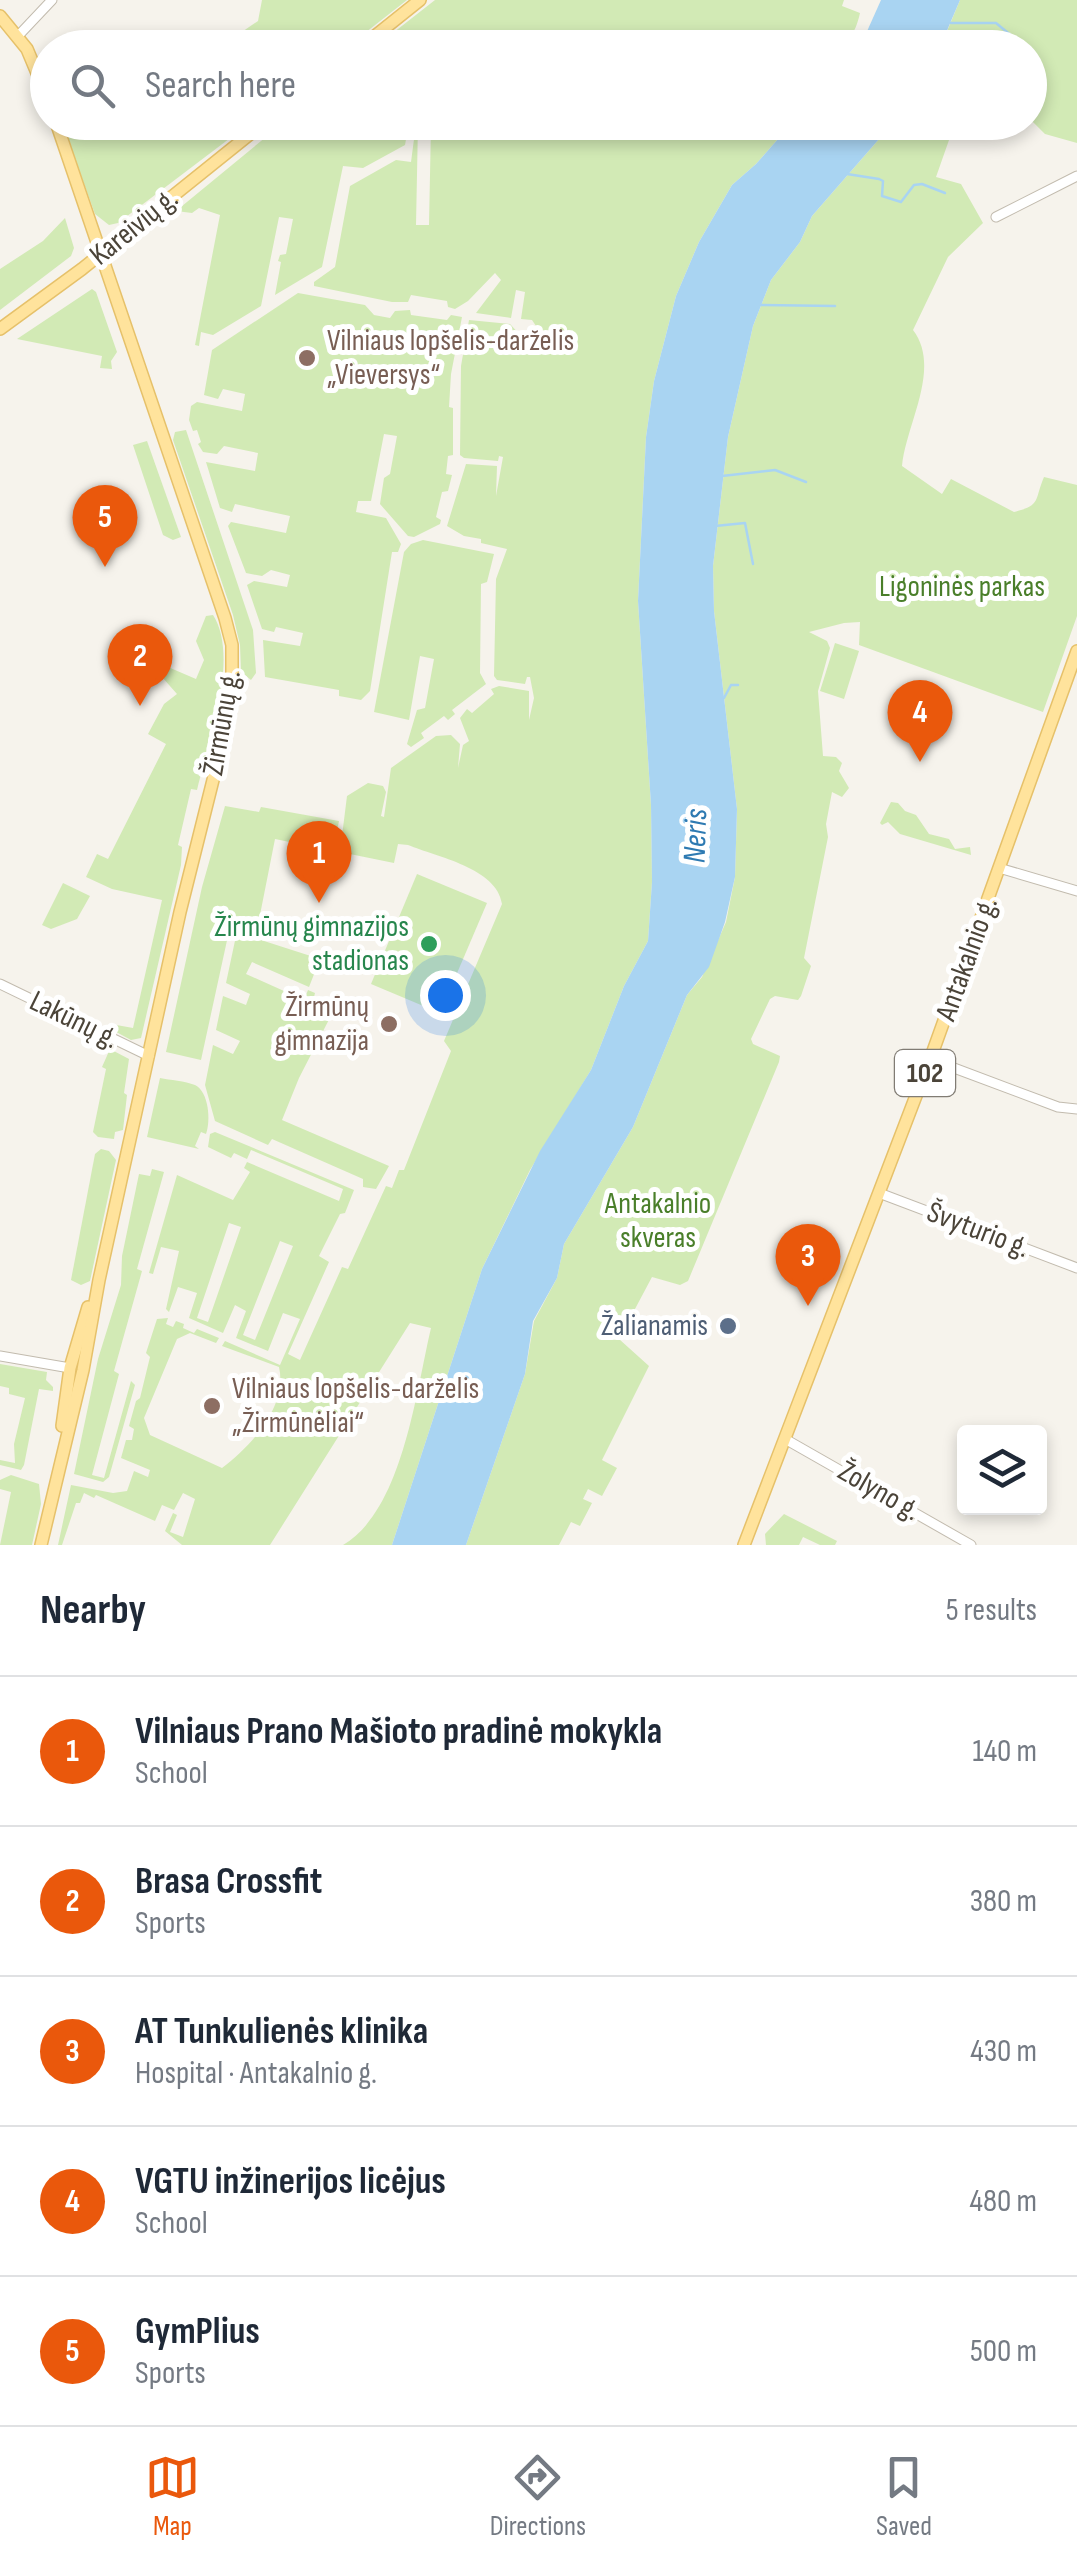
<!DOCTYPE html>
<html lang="en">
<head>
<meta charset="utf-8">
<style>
	:root { --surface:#fff; --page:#f2f2f3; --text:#1f2937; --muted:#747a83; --line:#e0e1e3; --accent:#ea580c }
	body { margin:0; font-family:"Sofia Sans Condensed",sans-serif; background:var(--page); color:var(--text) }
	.controls { position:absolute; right:30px; bottom:30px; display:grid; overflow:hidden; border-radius:10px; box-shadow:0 5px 15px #0003 }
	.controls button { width:90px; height:90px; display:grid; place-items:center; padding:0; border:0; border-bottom:2px solid var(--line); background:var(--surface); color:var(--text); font:50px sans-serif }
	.you { position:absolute; left:445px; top:995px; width:35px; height:35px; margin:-25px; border:8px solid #fff; border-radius:50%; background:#1a73e8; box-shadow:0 0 0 15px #1a73e833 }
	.badge { display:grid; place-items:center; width:65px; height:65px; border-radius:50%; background:var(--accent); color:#fff; font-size:32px; font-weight:700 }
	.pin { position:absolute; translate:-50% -82px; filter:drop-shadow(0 2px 5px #0008) }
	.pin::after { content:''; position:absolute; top:52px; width:35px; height:30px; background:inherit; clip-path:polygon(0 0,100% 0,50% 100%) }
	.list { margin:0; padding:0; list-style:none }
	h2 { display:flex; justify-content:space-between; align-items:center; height:130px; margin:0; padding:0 40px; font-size:42px }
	h2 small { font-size:32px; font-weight:400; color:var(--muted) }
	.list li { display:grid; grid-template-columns:65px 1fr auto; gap:30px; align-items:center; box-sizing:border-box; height:150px; padding:0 40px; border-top:2px solid var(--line) }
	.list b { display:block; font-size:38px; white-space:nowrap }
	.list p { margin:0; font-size:32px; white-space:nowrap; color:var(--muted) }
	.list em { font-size:32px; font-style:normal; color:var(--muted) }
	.icon { flex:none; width:55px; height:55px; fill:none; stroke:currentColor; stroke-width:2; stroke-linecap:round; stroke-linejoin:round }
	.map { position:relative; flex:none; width:1077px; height:1545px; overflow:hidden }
	.search { position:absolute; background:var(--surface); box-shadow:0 5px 15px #0003; left:30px; right:30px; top:30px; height:110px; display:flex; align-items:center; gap:25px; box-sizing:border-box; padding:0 35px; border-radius:55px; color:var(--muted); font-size:38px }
	.sheet { height:880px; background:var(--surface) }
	nav { display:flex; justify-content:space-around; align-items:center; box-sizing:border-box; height:140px; border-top:2px solid var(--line); background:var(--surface); font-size:28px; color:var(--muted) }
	nav a { display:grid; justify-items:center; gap:5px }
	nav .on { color:var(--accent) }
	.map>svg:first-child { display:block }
</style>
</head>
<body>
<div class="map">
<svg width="1077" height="1545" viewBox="0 0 1077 1545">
	<rect width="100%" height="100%" fill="#f6f3ec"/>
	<g fill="#d2eab5" fill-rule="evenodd">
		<polygon points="262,0 407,0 347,47 220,47 258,21"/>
		<path d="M435 0H844L842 6 860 13C854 38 850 37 830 47H375Z"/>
		<polygon points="960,0 1077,0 1077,143 1045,134 1030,119 1030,48 940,48"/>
		<path d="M444 122 792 123 756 164 732 185 699 242 676 296 654 381 646 437 638 601 651 805 652 882 648 941 624 986 591 1070 530 1170 482 1269 392 1545H343C403 1510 416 1391 431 1328L410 1323 270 1545H182L165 1531 173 1513 177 1515 170 1532 183 1537 195 1499 183 1493 174 1510 162 1505 155 1521 96 1495 94 1498 84 1493 80 1503H76L62 1545H58L71 1485 113 1493 127 1491 134 1471 148 1477 150 1470 121 1458 126 1440H132L134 1429 129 1426 136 1401 140 1398 150 1357 146 1353 157 1319 168 1318 166 1324 173 1327 176 1321 184 1324 183 1328 194 1333 197 1329 219 1338 216 1343 190 1333 177 1339 144 1418 150 1435 222 1468C251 1446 288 1406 279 1367L222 1346 225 1341 280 1365 300 1319 283 1313 268 1351 236 1338 246 1311 235 1305 223 1333 189 1318 197 1293 178 1287 169 1312 166 1309 179 1251 161 1247 153 1274 149 1273 177 1175 233 1200 250 1172 244 1168 247 1162 339 1201 343 1189 251 1150 247 1159 234 1153 231 1158 208 1147 210 1134 215 1132 354 1190 345 1213 340 1214 319 1256 329 1262 288 1354 300 1360 342 1267 348 1269 386 1186 392 1188 399 1170H404L451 1051 444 1041 502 904C497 868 437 857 408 845L398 844 394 863 340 852 347 796 368 783 383 786 386 792 381 816 384 817 391 768 436 736 451 735 460 744 458 768 463 745 469 741 460 718 467 709 472 713 494 694 491 689 499 686 529 691V720L534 698 530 677H527L525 684 497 680 494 676 496 579 507 549 481 543V539L464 536 447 526 466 464 497 466 496 496 503 457 499 456 498 461 464 458 460 455 461 366 469 320 510 324 523 338H531L538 329 532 320 521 319 525 292 516 290 511 318 476 313 501 280 495 273 468 301 455 309 448 307 447 301 411 295 408 302H392L314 286V282L335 267 350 186 396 160 411 162 416 124H418L416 225H429L431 125ZM229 1223 241 1227 208 1322 197 1318ZM280 1241 293 1246 255 1340 243 1335Z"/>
		<polygon points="62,123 62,122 250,123 118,223 109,225 95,214"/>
		<polygon points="283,123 409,123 405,145 363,168 343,166 322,267 275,295 281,262 278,261 280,255 286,254 293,219 279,217 261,306 213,335 201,332 199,346 195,345 220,215 199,208 192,213 176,211"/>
		<path d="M893 123H955L936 177 961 184 983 223 948 257 913 330C942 368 906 424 902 466L942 494 951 479 1014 512C1042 505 1034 500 1044 477L1077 485V616L1043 712 859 645 860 622 844 623 809 632 827 641 830 648 818 691 823 756 836 757 842 763 839 771 849 788 842 797 832 792 826 824 828 837 804 958 811 966 801 996 798 1000 775 996 770 999 751 1039 753 1044 780 1056 779 1062 688 1281 680 1285 652 1277 619 1339 649 1366 602 1460 617 1468 602 1496 588 1489 583 1499 592 1503 580 1526 571 1522 559 1545H466L525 1374 534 1321 557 1278 564 1244 633 1127 687 995 702 977 726 922 735 877 737 809 714 611 713 566 728 437 753 326 771 280 800 242 812 216Z"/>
		<polygon points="65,218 74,248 71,256 0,310 0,269 43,241"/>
		<polygon points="92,289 96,292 117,352 111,361 112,369 100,368 102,356 17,339"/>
		<polygon points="298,293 365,305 374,315 390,318 395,311 410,310 411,315 447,320 451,315 462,317 451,374 449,407 453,408 453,455 448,456 446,474 452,475 448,491 442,492 436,517 441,520 440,524 414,537 408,536 380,504 384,478 390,474 397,436 384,434 371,501 358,501 356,512 386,518 401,544 398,552 392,552 370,691 361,700 339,696 339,690 265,677 263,640 300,646 303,633 276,627 274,632 262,629 247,585 254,581 287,587 290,575 271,570 262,576 246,573 228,526 231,522 286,533 290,516 235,504 232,512 220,508 206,462 255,471 258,453 224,446 217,454 203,452 198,444 201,442 197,430 193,431 189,420 191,406 197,402 242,411 245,394 223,389 218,399 204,395 212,350"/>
		<polygon points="186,430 253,630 256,673 251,680 241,672 240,645 233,615 173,440 175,432"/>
		<polygon points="147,441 181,537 173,540 163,535 133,445"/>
		<polygon points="423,540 494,554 487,582 481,584 480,673 486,684 452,710 455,714 448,720 444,716 421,733 424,738 411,747 407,744 417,710 425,708 434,659 420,656 409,720 374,712 404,552 411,544"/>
		<path d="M213 615C240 657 208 743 197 790L191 789 178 845 182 847 181 865 141 1038 131 1040 107 1027 111 1024 133 1028 162 900 112 889 86 877 97 854 108 859 166 744 148 734 164 704 177 694 162 677 168 667 196 679 204 660 196 641 206 616Z"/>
		<polygon points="835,643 859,651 844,699 820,691"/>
		<polygon points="891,802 898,803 905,811 916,815 929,834 949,839 955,849 970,847 971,855 900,834 888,822 882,825 880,823"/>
		<polygon points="225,806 259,812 261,807 339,821 333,851 275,839 258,925 231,922 201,1060 166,1052 202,887"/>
		<polygon points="417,874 487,903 440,1013 371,984"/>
		<polygon points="63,883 90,896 77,919 51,929 42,925"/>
		<polygon points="242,934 320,959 309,987 252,962 246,974 304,1000 308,990 315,993 314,997 319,999 321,996 321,1001 338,1002 299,1078 282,1120 389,1166 376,1189 363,1187 363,1179 272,1139 268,1145 215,1121 205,1085 213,1045 233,1054 240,1041 216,1030 223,996 246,1005 250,994 226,983 236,936"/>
		<polygon points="110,1049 129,1059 124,1093 127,1095 123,1130 115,1132 114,1139 98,1137 93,1132 106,1069 102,1067"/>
		<path d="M160 1078C170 1080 185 1081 195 1085 209 1092 211 1121 206 1134L201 1132 195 1146 199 1149 147 1137Z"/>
		<polygon points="101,1149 109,1151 116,1160 90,1281 81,1285 71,1280 95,1154"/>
		<polygon points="152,1169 164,1172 137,1269 142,1271 114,1371 119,1374 92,1475 104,1478 131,1381 135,1385 109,1477 103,1482 74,1474 98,1359 121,1285 122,1256 139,1174 150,1176"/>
		<polygon points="0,1364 47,1372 46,1380 53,1387 53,1391 39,1389 24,1465 21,1470 0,1465 0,1460 15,1463 14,1444 25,1398 9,1394 9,1388 0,1386"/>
		<polygon points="11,1475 39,1484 41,1504 32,1545 0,1545 11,1492 0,1489 0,1480"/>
		<polygon points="784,1514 837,1541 835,1545 820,1545 803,1537 799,1545 766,1545 765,1534"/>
	</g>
	<g fill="#a9d4f2">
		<polygon points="881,0 960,0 940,47 860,47"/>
		<polygon points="792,123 893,123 812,216 800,242 771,280 753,326 728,437 713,566 714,611 737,809 735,877 725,922 709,967 687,995 633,1127 564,1244 557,1278 533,1321 525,1374 466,1545 392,1545 482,1269 540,1151 591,1070 624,986 648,941 652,882 651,805 638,601 646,437 654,381 676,296 699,242 732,185 756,164"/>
	</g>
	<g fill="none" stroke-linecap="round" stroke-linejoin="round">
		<g stroke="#a9d4f2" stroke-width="2.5">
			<polyline points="951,23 996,23 1025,47"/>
			<polyline points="847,174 879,179 883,181 882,196 901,202 914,185 922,184 945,193"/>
			<polyline points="761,305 835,306"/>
			<polyline points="722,476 775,470 806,482"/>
			<polyline points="715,526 745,523 753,564"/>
			<polyline points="724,698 731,685 738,685"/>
		</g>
		<g stroke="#c2bbae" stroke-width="11">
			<g id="minor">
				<polyline points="18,36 52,0"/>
				<polyline points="996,217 1077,176"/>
				<polyline points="999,868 1077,891"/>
				<polyline points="0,984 149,1056"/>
				<polyline points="930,1059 1058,1107 1077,1109"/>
				<polyline points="879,1193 1077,1268"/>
				<polyline points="0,1356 70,1368"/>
				<polyline points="785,1439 971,1545"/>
			</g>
		</g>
		<g stroke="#e6c16a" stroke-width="14">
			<g id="major">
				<polyline points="0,16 27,49 48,99"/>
				<polyline points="360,48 420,0"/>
				<polyline points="0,329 82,269 265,122"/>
				<polyline points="62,1426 70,1368 88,1307"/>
				<polyline points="41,1545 83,1370 99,1280 180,912 214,776 232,681 232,645 225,618 56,122"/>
				<polyline points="744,1545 932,1054 1077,651"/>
			</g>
		</g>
		<use href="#minor" stroke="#fff" stroke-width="9"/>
		<use href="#major" stroke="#ffe39c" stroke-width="11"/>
	</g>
	<g fill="#8d6e63" stroke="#fff" stroke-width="4">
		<circle cx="307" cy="358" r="10"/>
		<circle cx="389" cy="1024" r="10"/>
		<circle cx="212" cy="1406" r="10"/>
	</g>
	<circle fill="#2e9e5b" stroke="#fff" stroke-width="4" cx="429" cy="944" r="10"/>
	<circle fill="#5c6f8a" stroke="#fff" stroke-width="4" cx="728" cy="1326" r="10"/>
	<g text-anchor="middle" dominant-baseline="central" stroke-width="10" stroke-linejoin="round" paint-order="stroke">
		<rect fill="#fff" stroke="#817c74" stroke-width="2.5" x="895" y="1050" width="60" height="46" rx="8"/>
		<g font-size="28" font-weight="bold" fill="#4b4439">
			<text x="925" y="1073">102</text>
		</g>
		<g font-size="30" fill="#4b4439" stroke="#fff">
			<text transform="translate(134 227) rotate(-39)">Kareivių g.</text>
			<text transform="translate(222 723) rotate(-80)">Žirmūnų g.</text>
			<text transform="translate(967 959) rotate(-70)">Antakalnio g.</text>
			<text transform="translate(74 1020) rotate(26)">Lakūnų g.</text>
			<text transform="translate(978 1230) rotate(21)">Švyturio g.</text>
			<text transform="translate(879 1491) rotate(30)">Žolyno g.</text>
		</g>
		<g font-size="30" fill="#785e54" stroke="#fff" text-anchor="start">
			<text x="327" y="341">Vilniaus lopšelis-darželis<tspan x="327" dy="34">„Vieversys“</tspan></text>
			<text x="369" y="1007" text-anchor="end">Žirmūnų<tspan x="369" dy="34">gimnazija</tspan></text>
			<text x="232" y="1389">Vilniaus lopšelis-darželis<tspan x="232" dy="34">„Žirmūnėliai“</tspan></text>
		</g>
		<g font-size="30" fill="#4a7f2a" stroke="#fff">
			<text x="962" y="587">Ligoninės parkas</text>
			<text x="658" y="1204">Antakalnio<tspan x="658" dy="34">skveras</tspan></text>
		</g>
		<g font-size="30" fill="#27864d" stroke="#fff" text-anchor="end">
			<text x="409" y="927">Žirmūnų gimnazijos<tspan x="409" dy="34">stadionas</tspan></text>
		</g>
		<g font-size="30" fill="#4e5e75" stroke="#fff" text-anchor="end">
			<text x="708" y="1326">Žalianamis</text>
		</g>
		<g font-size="32" font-style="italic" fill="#2e7ab2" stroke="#fff">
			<text transform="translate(696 836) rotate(-88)">Neris</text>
		</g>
	</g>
</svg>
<div class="controls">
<button><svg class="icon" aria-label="layers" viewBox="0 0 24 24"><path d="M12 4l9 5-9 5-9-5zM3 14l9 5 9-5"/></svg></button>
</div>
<div class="you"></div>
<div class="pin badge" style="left:319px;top:903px">1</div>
<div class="pin badge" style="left:140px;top:706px">2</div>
<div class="pin badge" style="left:808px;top:1306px">3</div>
<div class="pin badge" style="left:920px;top:762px">4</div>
<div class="pin badge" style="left:105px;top:567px">5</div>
<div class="search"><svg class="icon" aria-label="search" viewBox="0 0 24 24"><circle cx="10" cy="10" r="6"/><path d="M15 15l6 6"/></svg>Search here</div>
</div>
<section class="sheet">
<h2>Nearby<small>5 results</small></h2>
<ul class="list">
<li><span class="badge">1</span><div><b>Vilniaus Prano Mašioto pradinė mokykla</b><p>School</p></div><em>140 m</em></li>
<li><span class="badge">2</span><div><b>Brasa Crossfit</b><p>Sports</p></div><em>380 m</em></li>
<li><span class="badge">3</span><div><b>AT Tunkulienės klinika</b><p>Hospital · Antakalnio g.</p></div><em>430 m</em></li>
<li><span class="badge">4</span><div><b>VGTU inžinerijos licėjus</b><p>School</p></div><em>480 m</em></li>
<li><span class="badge">5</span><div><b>GymPlius</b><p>Sports</p></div><em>500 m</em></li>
</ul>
</section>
<nav>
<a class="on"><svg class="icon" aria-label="map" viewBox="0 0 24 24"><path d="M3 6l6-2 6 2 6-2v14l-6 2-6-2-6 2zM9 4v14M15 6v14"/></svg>Map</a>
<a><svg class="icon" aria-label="directions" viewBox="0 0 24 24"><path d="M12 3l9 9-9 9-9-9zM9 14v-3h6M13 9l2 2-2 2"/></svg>Directions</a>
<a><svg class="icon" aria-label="saved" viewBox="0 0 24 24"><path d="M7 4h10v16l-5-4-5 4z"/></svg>Saved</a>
</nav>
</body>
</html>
